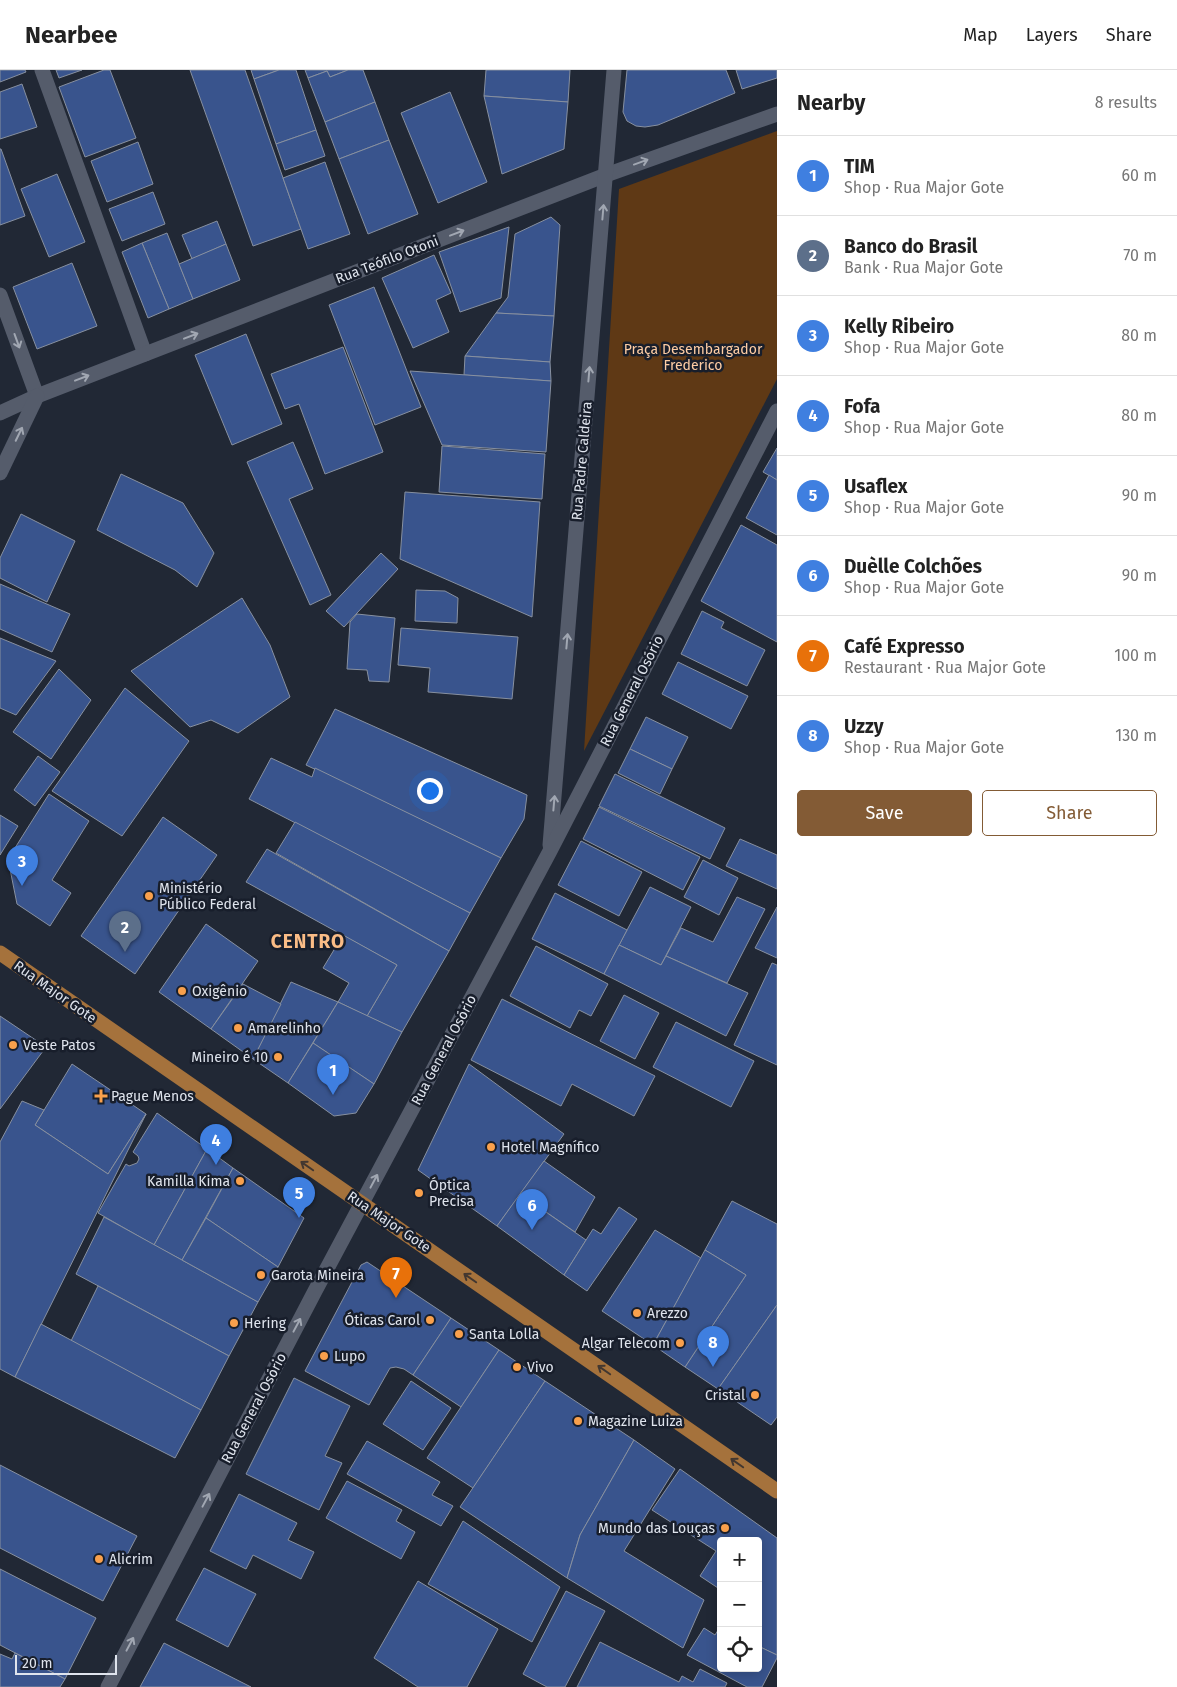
<!DOCTYPE html>
<html lang="en">
<head>
<meta charset="utf-8">
<style>
	:root { --surface:#fff; --page:#f6f6f6; --text:#222; --muted:#767676; --line:#e0e0e0; --accent:#835b35 }
	body { margin:0; font-family:"Fira Sans",sans-serif; background:var(--page); color:var(--text) }
	.controls { position:absolute; right:15px; bottom:15px; display:grid; overflow:hidden; border-radius:5px; box-shadow:0 2px 12px #0003 }
	.controls button { width:45px; height:45px; display:grid; place-items:center; padding:0; border:0; border-bottom:1px solid var(--line); background:var(--surface); color:var(--text); font:25px sans-serif }
	.scale { position:absolute; left:15px; bottom:12px; width:102px; box-sizing:border-box; padding-left:5px; border:2px solid #dfe4ed; border-top:0; font-size:14px; line-height:18px; white-space:nowrap; color:#dfe4ed; -webkit-text-stroke:4px #181e2b; paint-order:stroke }
	.you { position:absolute; left:429px; top:720px; width:18px; height:18px; margin:-12px; border:4px solid #fff; border-radius:50%; background:#1a73e8; box-shadow:0 0 0 8px #1a73e833 }
	.badge { display:grid; place-items:center; width:32px; height:32px; border-radius:50%; background:var(--accent); color:#fff; font-size:16px; font-weight:700 }
	.pin { position:absolute; translate:-50% -41px; filter:drop-shadow(0 1px 2px #0008) }
	.pin::after { content:''; position:absolute; top:26px; width:18px; height:15px; background:inherit; clip-path:polygon(0 0,100% 0,50% 100%) }
	.list { margin:0; padding:0; list-style:none }
	h2 { display:flex; justify-content:space-between; align-items:center; height:65px; margin:0; padding:0 20px; font-size:21px }
	h2 small { font-size:16px; font-weight:400; color:var(--muted) }
	.list li { display:grid; grid-template-columns:32px 1fr auto; gap:15px; align-items:center; box-sizing:border-box; height:80px; padding:0 20px; border-top:1px solid var(--line) }
	.list b { display:block; font-size:19px; white-space:nowrap }
	.list p { margin:0; font-size:16px; white-space:nowrap; color:var(--muted) }
	.list em { font-size:16px; font-style:normal; color:var(--muted) }
	.actions { display:flex; gap:10px; padding:15px 20px }
	.actions a { flex:1; padding:11px 0; border:1px solid var(--accent); border-radius:5px; text-align:center; font-size:18px; color:var(--accent) }
	.actions .main { background:var(--accent); color:#fff }
	.icon { flex:none; width:28px; height:28px; fill:none; stroke:currentColor; stroke-width:2; stroke-linecap:round; stroke-linejoin:round }
	.map { position:relative; flex:none; width:777px; height:1617px; overflow:hidden }
	header { display:flex; align-items:center; gap:30px; box-sizing:border-box; height:70px; padding:0 25px; background:var(--surface); border-bottom:1px solid var(--line) }
	header strong { font-size:24px }
	nav { display:flex; gap:28px; margin-inline-start:auto; font-size:18px }
	main { display:flex }
	aside { flex:1; background:var(--surface) }
	.map>svg:first-child { display:block }
</style>
</head>
<body>
<header>
<strong>Nearbee</strong>
<nav><a>Map</a><a>Layers</a><a>Share</a></nav>
</header>
<main>
<div class="map">
<svg width="777" height="1617" viewBox="0 0 777 1617">
	<rect width="100%" height="100%" fill="#212835"/>
	<polygon fill="#5f3915" points="777,61 777,309 584,681 619,119"/>
	<g fill="#39548d" stroke="#8790a0">
		<polygon points="0,0 25,0 26,2 0,12"/>
		<polygon points="56,0 82,0 59,8"/>
		<polygon points="104,0 110,0 136,68 85,87 59,17"/>
		<polygon points="190,0 245,0 301,159 253,176"/>
		<polygon points="251,0 279,0 254,9"/>
		<polygon points="279,0 296,0 316,60 276,74 254,9"/>
		<polygon points="305,0 348,0 330,7 327,1 308,8"/>
		<polygon points="348,0 363,0 375,32 325,52 308,8 327,1 330,7"/>
		<polygon points="486,0 570,0 568,32 484,26"/>
		<polygon points="627,0 726,0 735,23 658,55 645,57 636,56 627,51 623,42"/>
		<polygon points="736,0 777,0 777,8 742,19"/>
		<polygon points="22,14 37,57 0,69 0,22"/>
		<polygon points="450,22 487,112 438,133 401,43"/>
		<polygon points="484,26 568,32 564,79 502,104"/>
		<polygon points="375,32 389,70 339,89 325,52"/>
		<polygon points="316,60 325,86 285,100 276,74"/>
		<polygon points="389,70 418,144 368,164 339,89"/>
		<polygon points="138,72 153,114 107,132 91,91"/>
		<polygon points="0,79 1,79 25,146 0,155"/>
		<polygon points="325,92 350,164 308,179 283,108"/>
		<polygon points="57,104 85,172 49,187 21,119"/>
		<polygon points="153,122 165,154 122,171 109,139"/>
		<polygon points="551,147 560,155 554,246 496,243 508,227 515,164"/>
		<polygon points="217,151 226,174 192,189 182,165"/>
		<polygon points="509,157 501,228 460,242 439,182"/>
		<polygon points="167,163 193,229 169,239 142,173"/>
		<polygon points="142,173 169,239 148,248 122,182"/>
		<polygon points="226,174 240,210 193,229 179,194"/>
		<polygon points="434,185 451,223 436,230 449,262 413,278 382,208"/>
		<polygon points="72,193 97,256 37,279 13,217"/>
		<polygon points="374,217 421,337 375,355 329,235"/>
		<polygon points="496,243 554,246 550,292 465,286"/>
		<polygon points="246,264 282,354 232,375 195,285"/>
		<polygon points="343,277 383,382 325,404 299,334 285,339 271,304"/>
		<polygon points="465,286 550,292 551,311 464,305"/>
		<polygon points="410,301 551,311 546,382 442,375"/>
		<polygon points="293,372 313,419 289,429 331,525 310,535 247,392"/>
		<polygon points="442,376 545,384 542,429 439,422"/>
		<polygon points="777,378 777,410 763,402"/>
		<polygon points="121,404 183,433 214,483 197,517 175,500 97,460"/>
		<polygon points="769,405 777,410 777,465 746,448"/>
		<polygon points="405,422 540,432 532,547 400,489"/>
		<polygon points="21,444 75,471 47,532 0,508 0,488"/>
		<polygon points="741,455 777,475 777,572 701,531"/>
		<polygon points="381,483 398,499 344,557 326,541"/>
		<polygon points="0,514 70,544 52,582 0,559"/>
		<polygon points="416,520 445,521 458,528 457,553 415,551"/>
		<polygon points="242,528 270,575 290,627 238,663 211,650 190,657 131,601"/>
		<polygon points="702,541 724,552 721,558 765,580 747,616 681,584"/>
		<polygon points="357,544 395,548 389,612 369,611 367,600 347,599 350,552"/>
		<polygon points="401,558 518,567 512,629 428,622 430,598 398,595"/>
		<polygon points="0,568 56,591 16,645 0,638"/>
		<polygon points="678,592 748,626 731,659 662,624"/>
		<polygon points="59,599 91,630 51,689 13,662"/>
		<polygon points="125,618 189,671 122,766 52,721"/>
		<polygon points="335,639 527,725 524,749 501,788 306,695"/>
		<polygon points="646,647 688,667 672,699 630,679"/>
		<polygon points="630,679 672,699 660,724 618,703"/>
		<polygon points="38,686 60,702 35,736 14,720"/>
		<polygon points="271,688 312,707 315,698 501,788 470,843 249,729"/>
		<polygon points="615,704 725,758 710,789 599,736"/>
		<polygon points="49,724 89,751 52,810 71,823 50,856 17,834 8,789"/>
		<polygon points="599,737 700,787 683,820 583,769"/>
		<polygon points="0,745 18,756 0,785"/>
		<polygon points="163,747 217,785 135,904 81,866"/>
		<polygon points="295,752 470,843 449,881 276,783"/>
		<polygon points="740,769 777,785 777,819 726,796"/>
		<polygon points="581,771 642,802 619,846 558,815"/>
		<polygon points="267,779 449,881 402,962 367,946 397,895 246,812"/>
		<polygon points="703,790 738,808 719,845 684,827"/>
		<polygon points="650,817 691,837 661,895 619,875"/>
		<polygon points="555,823 627,860 604,904 532,869"/>
		<polygon points="737,827 765,839 727,913 666,886 681,858 713,872"/>
		<polygon points="777,837 777,888 755,878"/>
		<polygon points="206,854 258,891 211,959 159,922"/>
		<polygon points="343,865 397,895 367,946 338,932 349,913 323,898"/>
		<polygon points="619,875 661,895 666,886 748,923 726,966 604,904"/>
		<polygon points="536,876 608,914 591,946 579,940 570,958 510,926"/>
		<polygon points="772,893 777,895 777,995 734,975"/>
		<polygon points="291,912 338,932 288,1013 253,989"/>
		<polygon points="243,914 281,934 253,989 211,959"/>
		<polygon points="624,925 659,943 635,989 600,971"/>
		<polygon points="502,929 655,1006 634,1046 572,1014 561,1036 471,990"/>
		<polygon points="338,932 402,962 374,1014 313,973"/>
		<polygon points="0,946 46,977 0,1039"/>
		<polygon points="676,952 754,991 731,1037 653,997"/>
		<polygon points="313,973 374,1014 356,1043 334,1046 288,1013"/>
		<polygon points="72,994 146,1044 108,1104 35,1055"/>
		<polygon points="469,994 564,1064 497,1156 418,1100"/>
		<polygon points="22,1031 44,1040 35,1055 108,1104 146,1044 15,1307 0,1299 0,1072"/>
		<polygon points="157,1043 207,1079 154,1175 98,1143 126,1094 129,1096 137,1093 139,1089 138,1086 133,1082"/>
		<polygon points="207,1079 233,1098 182,1190 154,1175"/>
		<polygon points="544,1091 595,1127 575,1162 520,1124"/>
		<polygon points="233,1098 304,1148 278,1197 206,1148"/>
		<polygon points="520,1124 586,1170 564,1205 497,1156"/>
		<polygon points="732,1131 777,1154 777,1235 718,1319 685,1297 746,1205 705,1180"/>
		<polygon points="619,1137 637,1149 587,1221 564,1205 593,1159 601,1164"/>
		<polygon points="104,1147 258,1232 229,1286 76,1204"/>
		<polygon points="206,1148 278,1197 258,1232 182,1190"/>
		<polygon points="655,1160 701,1188 653,1275 602,1241"/>
		<polygon points="705,1180 746,1205 685,1297 653,1275"/>
		<polygon points="367,1192 451,1248 413,1305 404,1299 396,1297 390,1298 369,1335 305,1301 361,1195"/>
		<polygon points="98,1216 229,1286 201,1340 71,1271"/>
		<polygon points="777,1235 777,1347 771,1355 718,1319"/>
		<polygon points="451,1248 499,1280 461,1337 413,1305"/>
		<polygon points="41,1254 201,1340 175,1388 15,1307"/>
		<polygon points="499,1280 545,1311 473,1418 427,1388"/>
		<polygon points="294,1308 350,1336 325,1386 342,1393 319,1440 246,1404"/>
		<polygon points="411,1311 451,1338 423,1380 383,1354"/>
		<polygon points="545,1311 634,1370 580,1465 567,1508 460,1437"/>
		<polygon points="634,1370 675,1399 624,1481 704,1530 683,1578 567,1508 580,1465"/>
		<polygon points="367,1371 440,1412 432,1425 453,1436 441,1456 347,1404"/>
		<polygon points="0,1395 137,1466 103,1531 0,1478"/>
		<polygon points="680,1399 777,1468 777,1585 758,1576 758,1471 721,1471 721,1520 700,1506 716,1481 652,1440"/>
		<polygon points="347,1411 402,1440 396,1451 415,1462 401,1489 326,1448"/>
		<polygon points="239,1424 297,1453 288,1470 314,1482 301,1509 253,1485 246,1499 210,1481"/>
		<polygon points="463,1451 560,1517 532,1572 428,1514"/>
		<polygon points="204,1498 256,1524 228,1577 176,1550"/>
		<polygon points="0,1499 96,1548 65,1609 0,1575"/>
		<polygon points="418,1511 498,1559 467,1617 418,1617 374,1588"/>
		<polygon points="566,1521 605,1541 565,1617 547,1617 523,1604"/>
		<polygon points="720,1557 721,1598 758,1598 758,1576 777,1585 777,1588 762,1617 747,1617 687,1585 704,1558 715,1565"/>
		<polygon points="600,1572 679,1612 682,1606 693,1612 700,1599 727,1613 725,1617 577,1617"/>
		<polygon points="164,1573 251,1617 140,1617"/>
		<polygon points="15,1583 65,1609 60,1617 0,1617 0,1584 12,1589"/>
	</g>
	<g fill="none" stroke-linecap="round" stroke-linejoin="round">
		<g stroke="#555c6b" stroke-width="15">
			<polyline points="42,0 145,284"/>
			<polyline points="0,225 37,326"/>
			<polyline points="0,343 37,326 606,105 777,44"/>
			<polyline points="0,403 37,326"/>
			<polyline points="550,775 614,0"/>
			<polyline points="108,1617 315,1221 550,781 777,341"/>
		</g>
		<polyline stroke="#a5723c" stroke-width="15" points="0,883 777,1421"/>
	</g>
	<defs><path id="oneway-shaft" d="M-6 0H5M1.5-3L5.5 0L1.5 3" fill="none" stroke-width="1.6" stroke-linecap="round" stroke-linejoin="round" transform="scale(1.25)"/></defs>
	<g stroke="#a1a7b2">
		<use href="#oneway-shaft" transform="translate(641 92) rotate(-20)"/>
		<use href="#oneway-shaft" transform="translate(603 142) rotate(-85)"/>
		<use href="#oneway-shaft" transform="translate(457 163) rotate(-21)"/>
		<use href="#oneway-shaft" transform="translate(191 266) rotate(-21)"/>
		<use href="#oneway-shaft" transform="translate(17 271) rotate(70)"/>
		<use href="#oneway-shaft" transform="translate(589 304) rotate(-85)"/>
		<use href="#oneway-shaft" transform="translate(82 308) rotate(-21)"/>
		<use href="#oneway-shaft" transform="translate(19 364) rotate(-64)"/>
		<use href="#oneway-shaft" transform="translate(567 571) rotate(-85)"/>
		<use href="#oneway-shaft" transform="translate(554 733) rotate(-85)"/>
		<use href="#oneway-shaft" transform="translate(374 1111) rotate(-62)"/>
		<use href="#oneway-shaft" transform="translate(297 1255) rotate(-62)"/>
		<use href="#oneway-shaft" transform="translate(206 1430) rotate(-62)"/>
		<use href="#oneway-shaft" transform="translate(130 1574) rotate(-62)"/>
	</g>
	<g stroke="#423730">
		<use href="#oneway-shaft" transform="translate(307 1096) rotate(-145)"/>
		<use href="#oneway-shaft" transform="translate(470 1208) rotate(-145)"/>
		<use href="#oneway-shaft" transform="translate(604 1300) rotate(-145)"/>
		<use href="#oneway-shaft" transform="translate(737 1393) rotate(-145)"/>
	</g>
	<g fill="#f9a04c" stroke="#181e2b" stroke-width="2">
		<circle cx="149" cy="826" r="5"/>
		<circle cx="182" cy="921" r="5"/>
		<circle cx="238" cy="958" r="5"/>
		<circle cx="13" cy="975" r="5"/>
		<circle cx="278" cy="987" r="5"/>
		<path d="M98.5 1018.5h5v5h5v5h-5v5h-5v-5h-5v-5h5z"/>
		<circle cx="491" cy="1077" r="5"/>
		<circle cx="240" cy="1111" r="5"/>
		<circle cx="419" cy="1123" r="5"/>
		<circle cx="261" cy="1205" r="5"/>
		<circle cx="637" cy="1243" r="5"/>
		<circle cx="430" cy="1250" r="5"/>
		<circle cx="234" cy="1253" r="5"/>
		<circle cx="459" cy="1264" r="5"/>
		<circle cx="680" cy="1273" r="5"/>
		<circle cx="324" cy="1286" r="5"/>
		<circle cx="517" cy="1297" r="5"/>
		<circle cx="755" cy="1325" r="5"/>
		<circle cx="578" cy="1351" r="5"/>
		<circle cx="725" cy="1458" r="5"/>
		<circle cx="99" cy="1489" r="5"/>
	</g>
	<g text-anchor="middle" dominant-baseline="central" stroke-width="5" stroke-linejoin="round" paint-order="stroke">
		<g font-size="14" fill="#dfe4ed" stroke="#181e2b">
			<text transform="translate(387 190) rotate(-21)">Rua Teófilo Otoni</text>
			<text transform="translate(582 391) rotate(-85)">Rua Padre Caldeira</text>
			<text transform="translate(632 621) rotate(-63)">Rua General Osório</text>
			<text transform="translate(55 922) rotate(35)">Rua Major Gote</text>
			<text transform="translate(444 980) rotate(-62)">Rua General Osório</text>
			<text transform="translate(389 1152) rotate(34)">Rua Major Gote</text>
			<text transform="translate(254 1338) rotate(-62)">Rua General Osório</text>
		</g>
		<g font-size="14" fill="#fecda4" stroke="#181e2b">
			<text x="693" y="279">Praça Desembargador<tspan x="693" dy="16">Frederico</tspan></text>
		</g>
		<g font-size="14" fill="#dfe4ed" stroke="#181e2b" text-anchor="start">
			<text x="159" y="818">Ministério<tspan x="159" dy="16">Público Federal</tspan></text>
			<text x="192" y="921">Oxigênio</text>
			<text x="248" y="958">Amarelinho</text>
			<text x="23" y="975">Veste Patos</text>
			<text x="268" y="987" text-anchor="end">Mineiro é 10</text>
			<text x="111" y="1026">Pague Menos</text>
			<text x="501" y="1077">Hotel Magnífico</text>
			<text x="230" y="1111" text-anchor="end">Kamilla Kima</text>
			<text x="429" y="1115">Óptica<tspan x="429" dy="16">Precisa</tspan></text>
			<text x="271" y="1205">Garota Mineira</text>
			<text x="647" y="1243">Arezzo</text>
			<text x="420" y="1250" text-anchor="end">Óticas Carol</text>
			<text x="244" y="1253">Hering</text>
			<text x="469" y="1264">Santa Lolla</text>
			<text x="670" y="1273" text-anchor="end">Algar Telecom</text>
			<text x="334" y="1286">Lupo</text>
			<text x="527" y="1297">Vivo</text>
			<text x="745" y="1325" text-anchor="end">Cristal</text>
			<text x="588" y="1351">Magazine Luiza</text>
			<text x="715" y="1458" text-anchor="end">Mundo das Louças</text>
			<text x="109" y="1489">Alicrim</text>
		</g>
		<g font-size="19" font-weight="bold" letter-spacing="1" fill="#fabc86" stroke="#181e2b">
			<text x="308" y="871">CENTRO</text>
		</g>
	</g>
</svg>
<div class="controls">
<button>+</button>
<button>−</button>
<button><svg class="icon" aria-label="locate" viewBox="0 0 24 24"><circle cx="12" cy="12" r="6"/><path d="M12 2v4M12 18v4M2 12h4M18 12h4"/></svg></button>
</div>
<div class="scale">20 m</div>
<div class="you"></div>
<div class="pin badge" style="left:333px;top:1025px;background:#3f7fe0">1</div>
<div class="pin badge" style="left:125px;top:882px;background:#5c6f8a">2</div>
<div class="pin badge" style="left:22px;top:816px;background:#3f7fe0">3</div>
<div class="pin badge" style="left:216px;top:1095px;background:#3f7fe0">4</div>
<div class="pin badge" style="left:299px;top:1148px;background:#3f7fe0">5</div>
<div class="pin badge" style="left:532px;top:1160px;background:#3f7fe0">6</div>
<div class="pin badge" style="left:396px;top:1228px;background:#e8710a">7</div>
<div class="pin badge" style="left:713px;top:1297px;background:#3f7fe0">8</div>
</div>
<aside>
<h2>Nearby<small>8 results</small></h2>
<ul class="list">
<li><span class="badge" style="background:#3f7fe0">1</span><div><b>TIM</b><p>Shop · Rua Major Gote</p></div><em>60 m</em></li>
<li><span class="badge" style="background:#5c6f8a">2</span><div><b>Banco do Brasil</b><p>Bank · Rua Major Gote</p></div><em>70 m</em></li>
<li><span class="badge" style="background:#3f7fe0">3</span><div><b>Kelly Ribeiro</b><p>Shop · Rua Major Gote</p></div><em>80 m</em></li>
<li><span class="badge" style="background:#3f7fe0">4</span><div><b>Fofa</b><p>Shop · Rua Major Gote</p></div><em>80 m</em></li>
<li><span class="badge" style="background:#3f7fe0">5</span><div><b>Usaflex</b><p>Shop · Rua Major Gote</p></div><em>90 m</em></li>
<li><span class="badge" style="background:#3f7fe0">6</span><div><b>Duèlle Colchões</b><p>Shop · Rua Major Gote</p></div><em>90 m</em></li>
<li><span class="badge" style="background:#e8710a">7</span><div><b>Café Expresso</b><p>Restaurant · Rua Major Gote</p></div><em>100 m</em></li>
<li><span class="badge" style="background:#3f7fe0">8</span><div><b>Uzzy</b><p>Shop · Rua Major Gote</p></div><em>130 m</em></li>
</ul>
<div class="actions"><a class="main">Save</a><a>Share</a></div>
</aside>
</main>
</body>
</html>
